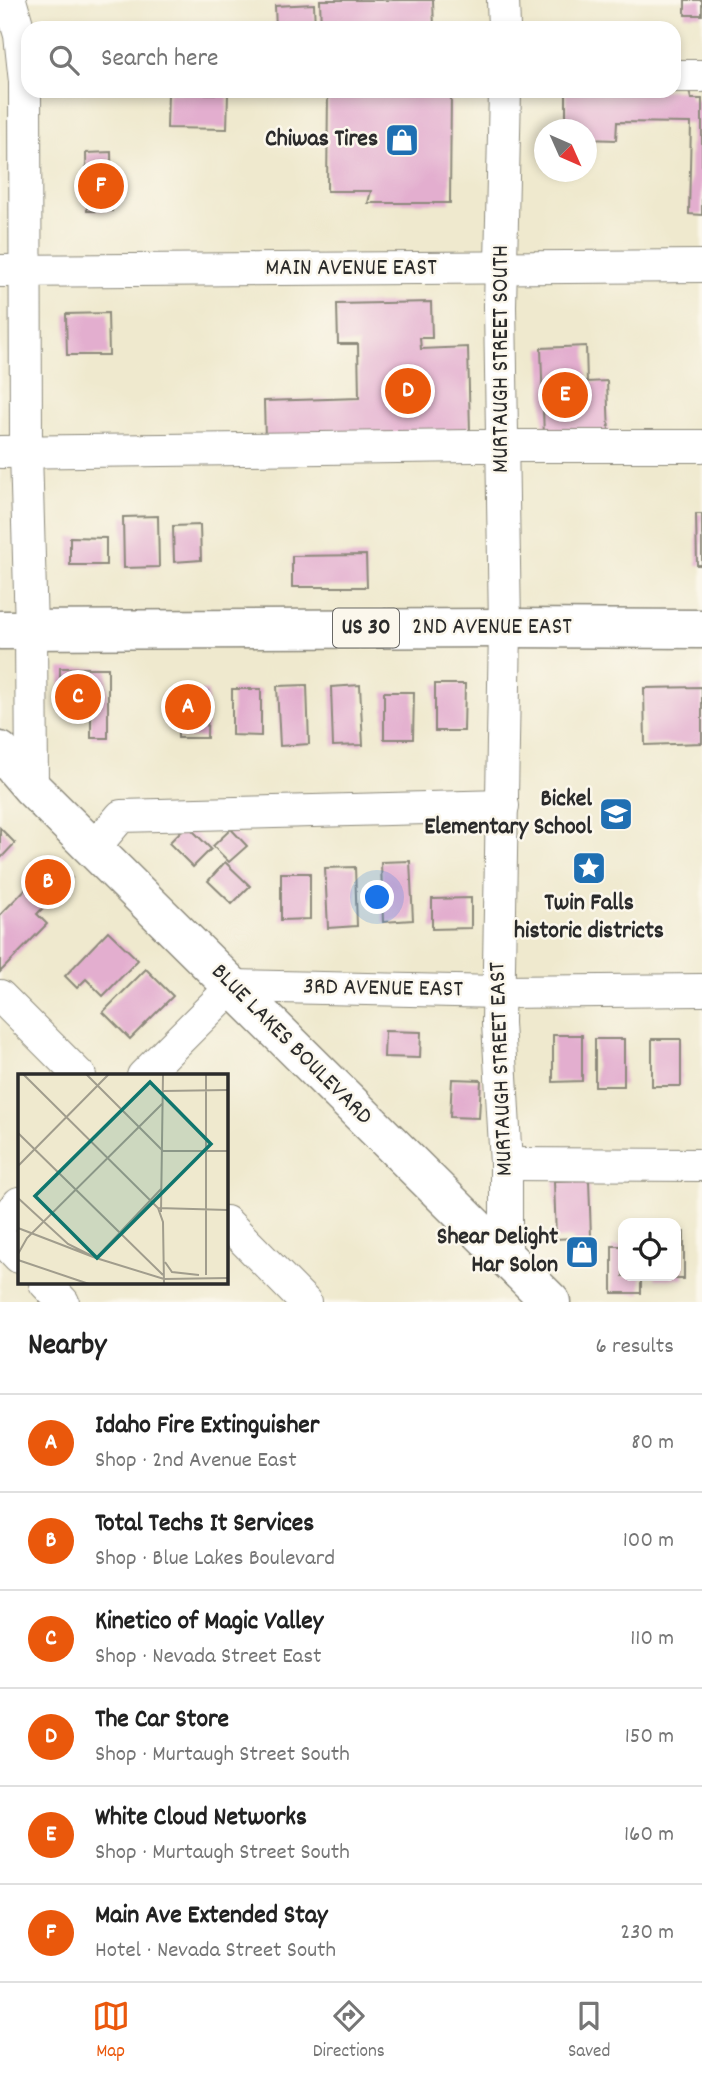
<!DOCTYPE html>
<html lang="en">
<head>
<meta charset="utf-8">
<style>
	:root { --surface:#fff; --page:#f2f2f2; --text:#222; --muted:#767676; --line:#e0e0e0; --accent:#ea580c }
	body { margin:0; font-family:Dekko,sans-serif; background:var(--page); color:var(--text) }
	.controls { position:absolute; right:21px; bottom:21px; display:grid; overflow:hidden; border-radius:14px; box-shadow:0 4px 10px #0003 }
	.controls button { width:63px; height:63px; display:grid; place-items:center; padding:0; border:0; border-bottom:2px solid var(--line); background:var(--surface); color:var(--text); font:35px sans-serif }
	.compass { position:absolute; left:534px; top:119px; width:63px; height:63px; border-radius:50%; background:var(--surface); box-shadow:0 4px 10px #0003; rotate:135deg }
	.you { position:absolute; left:378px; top:898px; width:24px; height:24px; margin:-18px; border:5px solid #fff; border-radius:50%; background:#1a73e8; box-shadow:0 0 0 10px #1a73e833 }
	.badge { display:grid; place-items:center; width:46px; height:46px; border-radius:50%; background:var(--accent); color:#fff; font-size:23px; font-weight:700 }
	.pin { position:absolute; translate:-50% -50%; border:4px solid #fff; box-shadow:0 2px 7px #0006 }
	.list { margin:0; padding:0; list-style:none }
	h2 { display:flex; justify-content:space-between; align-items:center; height:91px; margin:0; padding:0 28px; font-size:30px }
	h2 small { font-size:23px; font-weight:400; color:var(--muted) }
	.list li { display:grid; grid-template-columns:46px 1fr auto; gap:21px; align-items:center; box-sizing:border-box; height:98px; padding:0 28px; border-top:2px solid var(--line) }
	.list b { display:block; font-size:26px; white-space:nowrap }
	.list p { margin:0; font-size:23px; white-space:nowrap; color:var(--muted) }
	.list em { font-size:23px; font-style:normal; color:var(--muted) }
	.icon { flex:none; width:38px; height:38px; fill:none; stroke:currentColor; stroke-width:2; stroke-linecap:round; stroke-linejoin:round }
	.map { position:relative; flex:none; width:702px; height:1302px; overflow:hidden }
	.search { position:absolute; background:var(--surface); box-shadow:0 4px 10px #0003; left:21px; right:21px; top:21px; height:77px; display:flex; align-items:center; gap:18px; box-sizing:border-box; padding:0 24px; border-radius:21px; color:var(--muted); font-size:26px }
	.sheet { height:679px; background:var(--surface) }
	nav { display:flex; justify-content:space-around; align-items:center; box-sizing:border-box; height:98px; border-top:2px solid var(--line); background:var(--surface); font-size:19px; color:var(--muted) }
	nav a { display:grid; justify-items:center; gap:4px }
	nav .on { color:var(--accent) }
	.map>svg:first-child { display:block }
</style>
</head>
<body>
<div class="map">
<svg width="702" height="1302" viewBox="0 0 702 1302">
	<rect width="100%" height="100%" fill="#fbf7ec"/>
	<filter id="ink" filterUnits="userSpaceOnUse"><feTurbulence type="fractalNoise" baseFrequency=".0143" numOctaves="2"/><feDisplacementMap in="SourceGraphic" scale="14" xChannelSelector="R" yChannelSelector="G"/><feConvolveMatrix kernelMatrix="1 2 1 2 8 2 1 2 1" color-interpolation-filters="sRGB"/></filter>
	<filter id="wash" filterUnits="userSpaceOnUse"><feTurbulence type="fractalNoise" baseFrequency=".00686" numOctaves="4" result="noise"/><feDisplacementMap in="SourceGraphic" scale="28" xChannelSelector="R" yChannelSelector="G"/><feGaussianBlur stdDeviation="1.57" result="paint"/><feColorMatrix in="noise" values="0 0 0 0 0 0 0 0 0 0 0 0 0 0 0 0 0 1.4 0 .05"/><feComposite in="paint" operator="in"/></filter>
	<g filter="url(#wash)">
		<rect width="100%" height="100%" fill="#efe9ce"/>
		<g id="blocks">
			<g fill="#e3aecf">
				<polygon points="320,0 433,0 434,28 321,28"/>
				<rect x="685" y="0" width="17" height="15"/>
				<polygon points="314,4 315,28 276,28 275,6"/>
				<polygon points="689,90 691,99 702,99 702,215 689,214 691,123 617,122 616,140 586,139 586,130 566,130 566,91"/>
				<polygon points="328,91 451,91 450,203 368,203 371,191 327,191"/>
				<polygon points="168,93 228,94 227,129 167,128"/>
				<polygon points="111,152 112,211 87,211 86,153"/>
				<polygon points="431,302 432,338 420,338 421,349 468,347 470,433 265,439 264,401 359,398 358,344 338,344 337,304"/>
				<polygon points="108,313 109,355 67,355 66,314"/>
				<polygon points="586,346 587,382 607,381 609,434 544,437 541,348"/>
				<polygon points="696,514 702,514 702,565 697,565"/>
				<polygon points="158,516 159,567 124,568 123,517"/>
				<polygon points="200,525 201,560 174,562 173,526"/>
				<polygon points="70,537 106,538 106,565 70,565"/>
				<polygon points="366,555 367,587 292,587 292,556"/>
				<polygon points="60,668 108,668 108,738 91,738 91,703 60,703"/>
				<polygon points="435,684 465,684 464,731 435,731"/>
				<polygon points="307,685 309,744 280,746 277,686"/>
				<polygon points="360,685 363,745 333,746 331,687"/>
				<polygon points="702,687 702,743 645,745 644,688"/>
				<polygon points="232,689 261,689 261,736 232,735"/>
				<polygon points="178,691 208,691 207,738 178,738"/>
				<polygon points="384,692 414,692 413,739 384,739"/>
				<polygon points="187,825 211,849 193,867 169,843"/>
				<polygon points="0,828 15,843 0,859"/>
				<polygon points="231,829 247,846 229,862 213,846"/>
				<polygon points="54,860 72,878 37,914 47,924 0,972 0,915"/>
				<polygon points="410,861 413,920 383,922 381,862"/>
				<polygon points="225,862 250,886 232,904 208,881"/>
				<polygon points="355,867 357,926 328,928 325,868"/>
				<polygon points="281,873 310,873 310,919 281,920"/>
				<polygon points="471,898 471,928 432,929 432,899"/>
				<polygon points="108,931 138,960 103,996 86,979 77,988 65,976"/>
				<polygon points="146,969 173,996 130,1039 103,1012"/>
				<polygon points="385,1031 421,1032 420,1058 384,1057"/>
				<polygon points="553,1035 582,1035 582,1081 553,1082"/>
				<rect x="595" y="1039" width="29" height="47"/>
				<rect x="652" y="1039" width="29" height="47"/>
				<polygon points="452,1079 481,1080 479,1118 450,1117"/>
				<polygon points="589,1180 592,1265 574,1266 573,1238 556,1239 554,1181"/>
				<polygon points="676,1232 684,1232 684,1279 655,1279 655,1276 676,1276"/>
				<polygon points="612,1246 623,1246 623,1276 641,1276 641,1293 612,1293"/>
			</g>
		</g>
	</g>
	<g filter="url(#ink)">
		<use href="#blocks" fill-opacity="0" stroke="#8d8a7c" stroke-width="2"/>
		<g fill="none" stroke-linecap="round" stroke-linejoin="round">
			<g stroke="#8d8a7c" stroke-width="34">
				<g id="minor">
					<polyline points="10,0 20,35 25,82 26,452 31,629 32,788"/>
					<polyline points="503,0 504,28"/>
					<polyline points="674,76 702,76"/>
					<polyline points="505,91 500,306 505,628 498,1023 506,1164 506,1258"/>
					<polyline points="0,271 702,266"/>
					<polyline points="0,452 473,446 702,446"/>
					<polyline points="93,849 121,816 503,806"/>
					<polyline points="0,996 80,1076"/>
					<polyline points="143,1076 233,986 498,992 702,990"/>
					<polyline points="506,1164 702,1165"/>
					<polyline points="226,1222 305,1302"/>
					<polyline points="0,1223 19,1203"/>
					<polyline points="0,1237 19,1257"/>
					<polyline points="45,1283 63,1302"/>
				</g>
			</g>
			<g stroke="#8d8a7c" stroke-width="41">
				<g id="major">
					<polyline points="0,630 505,628 702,629"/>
					<polyline points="0,751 32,788 551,1302"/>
				</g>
			</g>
			<use href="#minor" stroke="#fff" stroke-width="32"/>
			<use href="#major" stroke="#fff" stroke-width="38"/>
		</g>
	</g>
	<defs>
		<g id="shop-square" transform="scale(1.75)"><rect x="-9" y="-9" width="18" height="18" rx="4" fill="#1f6fb2" stroke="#fbf7ec"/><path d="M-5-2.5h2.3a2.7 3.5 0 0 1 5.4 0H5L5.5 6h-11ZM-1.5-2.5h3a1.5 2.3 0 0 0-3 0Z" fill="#fff"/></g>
		<g id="school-square" transform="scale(1.75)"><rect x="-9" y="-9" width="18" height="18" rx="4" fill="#1f6fb2" stroke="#fbf7ec"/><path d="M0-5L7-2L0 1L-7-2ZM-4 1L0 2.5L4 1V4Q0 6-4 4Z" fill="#fff"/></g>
		<g id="sight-square" transform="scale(1.75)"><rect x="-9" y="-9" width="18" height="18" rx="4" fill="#1f6fb2" stroke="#fbf7ec"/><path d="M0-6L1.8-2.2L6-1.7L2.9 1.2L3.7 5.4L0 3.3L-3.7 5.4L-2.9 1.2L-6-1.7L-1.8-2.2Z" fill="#fff"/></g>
	</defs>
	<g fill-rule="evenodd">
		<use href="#shop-square" x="402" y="140"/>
		<use href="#school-square" x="616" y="814"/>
		<use href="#sight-square" x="589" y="868"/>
		<use href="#shop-square" x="582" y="1252"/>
	</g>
	<g text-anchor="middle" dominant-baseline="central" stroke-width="5" stroke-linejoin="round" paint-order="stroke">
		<rect fill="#fbf7ec" stroke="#696865" stroke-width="2" x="333" y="608.5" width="66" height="39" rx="5"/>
		<g font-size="23" font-weight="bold" fill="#2b2b2b">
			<text x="366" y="628">US 30</text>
		</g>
		<g font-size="24" font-weight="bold" fill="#2b2b2b" stroke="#fbf7ec" text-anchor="end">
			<text x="378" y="140">Chiwas Tires</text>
			<text x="592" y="800">Bickel<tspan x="592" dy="28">Elementary School</tspan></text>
			<text x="589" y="904" text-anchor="middle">Twin Falls<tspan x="589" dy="28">historic districts</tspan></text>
			<text x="558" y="1238">Shear Delight<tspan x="558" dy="28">Har Solon</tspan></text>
		</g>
		<g font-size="24" fill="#2b2b2b" stroke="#fbf7ec">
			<text x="351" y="269">MAIN AVENUE EAST</text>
			<text transform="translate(502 359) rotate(-90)">MURTAUGH STREET SOUTH</text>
			<text x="492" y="628">2ND AVENUE EAST</text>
			<text transform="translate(383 989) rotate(1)">3RD AVENUE EAST</text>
			<text transform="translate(291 1045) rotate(45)">BLUE LAKES BOULEVARD</text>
			<text transform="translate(502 1069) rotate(-92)">MURTAUGH STREET EAST</text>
		</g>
	</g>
	<g transform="translate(18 1074)">
		<rect width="210" height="210" fill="#efe9ce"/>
		<path fill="none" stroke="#a19d8d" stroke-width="2" d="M5 0 140 134 145 148 146 210M68 0 145 77H210M188 0V201M145 17 210 16M0 59 145 201M0 92 91 0M0 124 50 170 78 184 146 205 210 204M140 134 210 136M143 138 145 0M0 154 78 184 143 115M0 180 9 164 145 29M0 186 71 210M147 188 154 198 181 201"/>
		<path fill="#0f766e" fill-opacity="0.15" stroke="#0f766e" stroke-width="3.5" d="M132 8 193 70 79 184 17 122Z"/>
		<rect width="210" height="210" fill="none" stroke="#2b2b2b" stroke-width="3.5"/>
	</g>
</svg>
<div class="controls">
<button><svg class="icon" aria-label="locate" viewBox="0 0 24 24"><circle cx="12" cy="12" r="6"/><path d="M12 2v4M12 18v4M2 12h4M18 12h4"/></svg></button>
</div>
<svg class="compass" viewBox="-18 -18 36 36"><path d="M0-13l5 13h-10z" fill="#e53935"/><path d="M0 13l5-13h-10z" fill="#767676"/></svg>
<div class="you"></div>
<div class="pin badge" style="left:188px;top:707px">A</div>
<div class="pin badge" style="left:48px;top:882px">B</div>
<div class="pin badge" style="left:78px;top:697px">C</div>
<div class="pin badge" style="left:408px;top:391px">D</div>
<div class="pin badge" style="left:565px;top:395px">E</div>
<div class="pin badge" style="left:101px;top:186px">F</div>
<div class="search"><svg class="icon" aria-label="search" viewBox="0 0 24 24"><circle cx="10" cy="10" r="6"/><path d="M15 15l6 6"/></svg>Search here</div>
</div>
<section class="sheet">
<h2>Nearby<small>6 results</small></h2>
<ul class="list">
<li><span class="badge">A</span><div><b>Idaho Fire Extinguisher</b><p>Shop · 2nd Avenue East</p></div><em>80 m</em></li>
<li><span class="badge">B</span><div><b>Total Techs It Services</b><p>Shop · Blue Lakes Boulevard</p></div><em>100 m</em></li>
<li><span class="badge">C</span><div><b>Kinetico of Magic Valley</b><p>Shop · Nevada Street East</p></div><em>110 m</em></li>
<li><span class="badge">D</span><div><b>The Car Store</b><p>Shop · Murtaugh Street South</p></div><em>150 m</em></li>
<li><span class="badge">E</span><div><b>White Cloud Networks</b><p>Shop · Murtaugh Street South</p></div><em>160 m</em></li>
<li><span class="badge">F</span><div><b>Main Ave Extended Stay</b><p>Hotel · Nevada Street South</p></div><em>230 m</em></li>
</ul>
</section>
<nav>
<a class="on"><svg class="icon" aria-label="map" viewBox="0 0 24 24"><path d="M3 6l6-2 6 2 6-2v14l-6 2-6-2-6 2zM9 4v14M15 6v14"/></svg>Map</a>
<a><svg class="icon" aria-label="directions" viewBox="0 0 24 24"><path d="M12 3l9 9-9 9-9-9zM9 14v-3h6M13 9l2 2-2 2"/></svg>Directions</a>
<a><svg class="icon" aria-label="saved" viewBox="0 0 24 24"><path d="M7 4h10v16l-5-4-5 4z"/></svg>Saved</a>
</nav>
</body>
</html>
